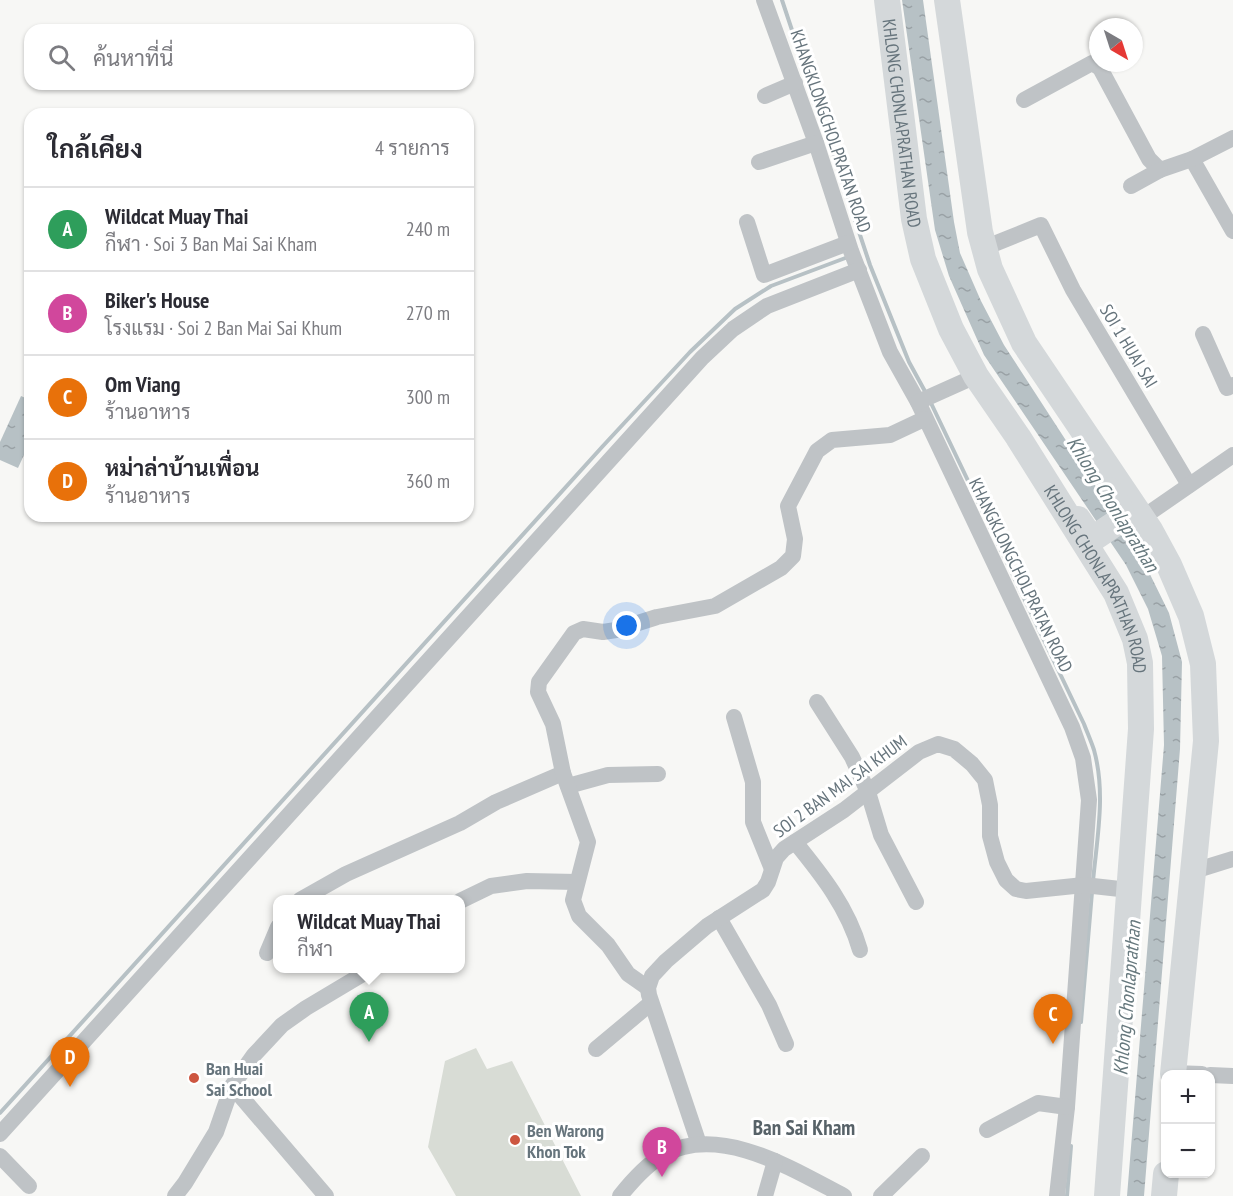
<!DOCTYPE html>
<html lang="th">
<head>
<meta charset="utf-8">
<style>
	:root { --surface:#fff; --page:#f2f2f3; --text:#2b2b33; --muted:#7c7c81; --line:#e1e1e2; --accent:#b45309 }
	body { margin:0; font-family:"PT Sans Narrow",Sarabun,sans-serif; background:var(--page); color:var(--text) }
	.controls { position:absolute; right:18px; bottom:18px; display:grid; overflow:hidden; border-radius:12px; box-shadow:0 2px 4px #0004 }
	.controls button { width:54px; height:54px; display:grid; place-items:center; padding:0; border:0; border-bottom:2px solid var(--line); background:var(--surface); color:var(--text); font:30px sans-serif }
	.compass { position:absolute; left:1089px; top:18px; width:54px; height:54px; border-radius:50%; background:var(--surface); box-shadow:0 2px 4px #0004; rotate:141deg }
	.you { position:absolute; left:627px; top:626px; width:21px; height:21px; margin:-15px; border:4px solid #fff; border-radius:50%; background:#1a73e8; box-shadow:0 0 0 9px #1a73e833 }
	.badge { display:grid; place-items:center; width:39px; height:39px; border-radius:50%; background:var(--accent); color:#fff; font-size:20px; font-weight:700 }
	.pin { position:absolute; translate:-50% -50px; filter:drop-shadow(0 2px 3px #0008) }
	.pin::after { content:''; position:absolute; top:32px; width:21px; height:18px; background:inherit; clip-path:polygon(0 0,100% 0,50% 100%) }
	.popup { position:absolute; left:273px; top:895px; width:192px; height:78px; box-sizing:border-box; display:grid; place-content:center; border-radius:12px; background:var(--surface); filter:drop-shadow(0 2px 4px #0005); font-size:20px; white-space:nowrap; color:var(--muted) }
	.popup b { font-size:22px; color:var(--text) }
	.popup::after { content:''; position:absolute; left:50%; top:100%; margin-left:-12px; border:12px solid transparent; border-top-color:var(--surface) }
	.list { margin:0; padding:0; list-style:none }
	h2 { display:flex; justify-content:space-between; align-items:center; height:78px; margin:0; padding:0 24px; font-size:26px }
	h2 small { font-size:20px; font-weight:400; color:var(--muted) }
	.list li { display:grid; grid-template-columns:39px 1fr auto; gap:18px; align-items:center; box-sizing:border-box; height:84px; padding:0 24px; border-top:2px solid var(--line) }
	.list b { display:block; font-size:22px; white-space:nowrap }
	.list p { margin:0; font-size:20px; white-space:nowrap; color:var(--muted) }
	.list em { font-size:20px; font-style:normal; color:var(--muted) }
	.icon { flex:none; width:33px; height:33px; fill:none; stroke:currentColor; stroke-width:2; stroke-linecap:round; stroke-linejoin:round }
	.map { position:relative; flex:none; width:1233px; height:1196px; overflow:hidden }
	.search { position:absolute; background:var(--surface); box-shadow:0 2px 4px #0004; left:24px; top:24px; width:450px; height:66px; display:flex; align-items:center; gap:15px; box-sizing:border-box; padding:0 21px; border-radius:18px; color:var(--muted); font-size:22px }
	.panel { position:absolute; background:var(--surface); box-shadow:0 2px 4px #0004; left:24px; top:108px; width:450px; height:414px; border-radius:18px }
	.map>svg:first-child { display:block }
</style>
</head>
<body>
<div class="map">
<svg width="1233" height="1196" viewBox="0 0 1233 1196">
	<defs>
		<pattern id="water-ripples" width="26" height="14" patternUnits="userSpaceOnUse" patternTransform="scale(1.5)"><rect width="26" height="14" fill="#b7c1c5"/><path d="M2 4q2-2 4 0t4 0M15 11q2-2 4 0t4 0" fill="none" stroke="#99a1a5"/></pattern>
	</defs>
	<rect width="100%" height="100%" fill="#f7f7f5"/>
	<polygon fill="#d8dcd5" points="476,1048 487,1069 512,1061 581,1196 456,1196 428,1147 445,1061"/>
	<g fill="url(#water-ripples)">
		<polygon points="902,0 923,0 954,222 960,253 981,301 1004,345 1141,556 1169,613 1182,662 1180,749 1144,1196 1127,1196 1164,745 1162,656 1148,609 1126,565 984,355 949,276 935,230"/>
		<polygon points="21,396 30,400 30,442 18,468 0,460 0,442"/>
	</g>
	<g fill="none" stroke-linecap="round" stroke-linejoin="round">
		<g stroke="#b7c1c5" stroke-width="4">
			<polyline points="782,0 870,265 909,362 927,395"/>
			<path d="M930 401 1084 724C1087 732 1091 741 1094 750 1106 793 1097 838 1093 881"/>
			<polyline points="1081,1022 1092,892"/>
			<polyline points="0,1113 602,447 690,352 735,309 771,286 848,257"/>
			<polyline points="1067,1196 1071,1146"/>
		</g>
		<g stroke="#bfc3c6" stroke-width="16">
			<polyline points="764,0 816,143 851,251 890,352 918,402 1072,727 1083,758 1089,800 1067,1107 1057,1196"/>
			<polyline points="765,96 795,83"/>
			<polyline points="1024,100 1092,63 1100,68 1149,159 1160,170 1192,159 1233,231"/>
			<polyline points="1192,159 1233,138"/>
			<polyline points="759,162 816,143"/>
			<polyline points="1131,186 1160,170"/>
			<polyline points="747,222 764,275 848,243"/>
			<polyline points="984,248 1041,225 1073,290 1189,485"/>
			<polyline points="1203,334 1227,388 1233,385"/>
			<polyline points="918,402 976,376"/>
			<polyline points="1142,518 1233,455"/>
			<polyline points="817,702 852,757 868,792 881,835 916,902"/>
			<polyline points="734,717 753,782 753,822 772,869"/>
			<polyline points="568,786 608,775 658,774"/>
			<path d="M795 842C822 875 848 908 860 950"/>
			<polyline points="1194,871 1233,859"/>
			<polyline points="300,900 346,874 460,823 496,802 563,773"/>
			<polyline points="460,901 491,886 527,881 577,882"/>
			<polyline points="719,918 769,1005 786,1044"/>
			<polyline points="267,953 278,927"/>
			<polyline points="648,988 628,974 608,945 579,916 573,900 588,842 563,773 553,724 538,692 539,682 574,633 583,629 603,632 616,630 657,617 715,606 781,568 793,556 795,539 788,506 817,451 832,440 890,435 924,419"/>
			<polyline points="596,1049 651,1003"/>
			<polyline points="1173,1073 1202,1074"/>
			<polyline points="1210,1075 1233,1076"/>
			<polyline points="232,1086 326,1196"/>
			<polyline points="987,1130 1038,1103 1067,1107"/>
			<polyline points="0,1134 702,358 733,329 767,306 859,270"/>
			<polyline points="699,1144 649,995 648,988 652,976 666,961 707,926 763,890 768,882 776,858 784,849 844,810 919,752 938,744 954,749 972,764 985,780 990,805 990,836 997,862 1006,880 1016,889 1026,891 1084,885 1129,890"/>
			<polyline points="0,1156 29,1186"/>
			<polyline points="175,1196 185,1183 216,1132 232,1086 254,1055 282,1025 306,1008 373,968"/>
			<path d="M620 1196C632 1181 646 1165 663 1155 720 1123 794 1170 844 1196"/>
			<polyline points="765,1196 775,1161"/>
			<polyline points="881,1196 922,1156"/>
		</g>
		<g stroke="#d4d8da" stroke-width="26">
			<path id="s1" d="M887 0 914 219 923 259 951 329 976 376 1018 437 1116 593 1135 639 1140 663 1141 729 1107 1196"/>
			<polyline points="947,0 980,232 990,269 1024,343 1150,530 1169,565 1191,616 1203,664 1206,741 1173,1074"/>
			<polyline points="1078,519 1089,535 1094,538 1122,519 1120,508 1109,490"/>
			<polyline points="1164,1196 1166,1174"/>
		</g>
	</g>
	<g fill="#cd5640" stroke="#fff" stroke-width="2">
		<circle cx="194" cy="1078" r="6"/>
		<circle cx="515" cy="1140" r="6"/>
	</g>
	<g text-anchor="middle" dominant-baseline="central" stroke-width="6" stroke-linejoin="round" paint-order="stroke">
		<g font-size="18" fill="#66747c" stroke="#fff">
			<text stroke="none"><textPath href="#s1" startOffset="124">KHLONG CHONLAPRATHAN ROAD</textPath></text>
			<text transform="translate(831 131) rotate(71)">KHANGKLONGCHOLPRATAN ROAD</text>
			<text transform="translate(1129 346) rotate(59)">SOI 1 HUAI SAI</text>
			<text transform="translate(1021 575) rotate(64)">KHANGKLONGCHOLPRATAN ROAD</text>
			<text stroke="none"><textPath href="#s1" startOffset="628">KHLONG CHONLAPRATHAN ROAD</textPath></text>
			<text transform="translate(840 786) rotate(-36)">SOI 2 BAN MAI SAI KHUM</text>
		</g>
		<g font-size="18" font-weight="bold" fill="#66747c" stroke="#fff" text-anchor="start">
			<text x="206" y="1068">Ban Huai<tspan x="206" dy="21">Sai School</tspan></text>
			<text x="527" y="1130">Ben Warong<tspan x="527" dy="21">Khon Tok</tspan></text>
		</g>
		<g font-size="20" font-style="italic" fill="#67797e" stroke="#fff">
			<text transform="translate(1113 504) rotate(58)">Khlong Chonlaprathan</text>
			<text transform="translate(1127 998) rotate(-85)">Khlong Chonlaprathan</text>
		</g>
		<g font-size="21" font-weight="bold" fill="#576268" stroke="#fff">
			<text x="804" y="1127">Ban Sai Kham</text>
		</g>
	</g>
</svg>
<div class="controls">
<button>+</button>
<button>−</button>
</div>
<svg class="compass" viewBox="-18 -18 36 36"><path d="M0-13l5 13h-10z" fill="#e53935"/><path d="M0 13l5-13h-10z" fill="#7c7c81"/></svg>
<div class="you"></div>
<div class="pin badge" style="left:369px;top:1042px;background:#2e9e5b">A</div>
<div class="popup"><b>Wildcat Muay Thai</b>กีฬา</div>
<div class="pin badge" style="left:662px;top:1177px;background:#d1479c">B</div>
<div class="pin badge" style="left:1053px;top:1044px;background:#e8710a">C</div>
<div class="pin badge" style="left:70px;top:1087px;background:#e8710a">D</div>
<div class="search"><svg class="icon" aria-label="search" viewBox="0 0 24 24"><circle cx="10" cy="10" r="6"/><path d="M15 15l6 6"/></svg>ค้นหาที่นี่</div>
<section class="panel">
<h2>ใกล้เคียง<small>4 รายการ</small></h2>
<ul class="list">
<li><span class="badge" style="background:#2e9e5b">A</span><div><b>Wildcat Muay Thai</b><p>กีฬา · Soi 3 Ban Mai Sai Kham</p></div><em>240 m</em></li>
<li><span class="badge" style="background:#d1479c">B</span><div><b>Biker's House</b><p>โรงแรม · Soi 2 Ban Mai Sai Khum</p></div><em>270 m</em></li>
<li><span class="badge" style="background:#e8710a">C</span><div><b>Om Viang</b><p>ร้านอาหาร</p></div><em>300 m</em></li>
<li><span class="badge" style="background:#e8710a">D</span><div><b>หม่าล่าบ้านเพื่อน</b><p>ร้านอาหาร</p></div><em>360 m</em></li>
</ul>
</section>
</div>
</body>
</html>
